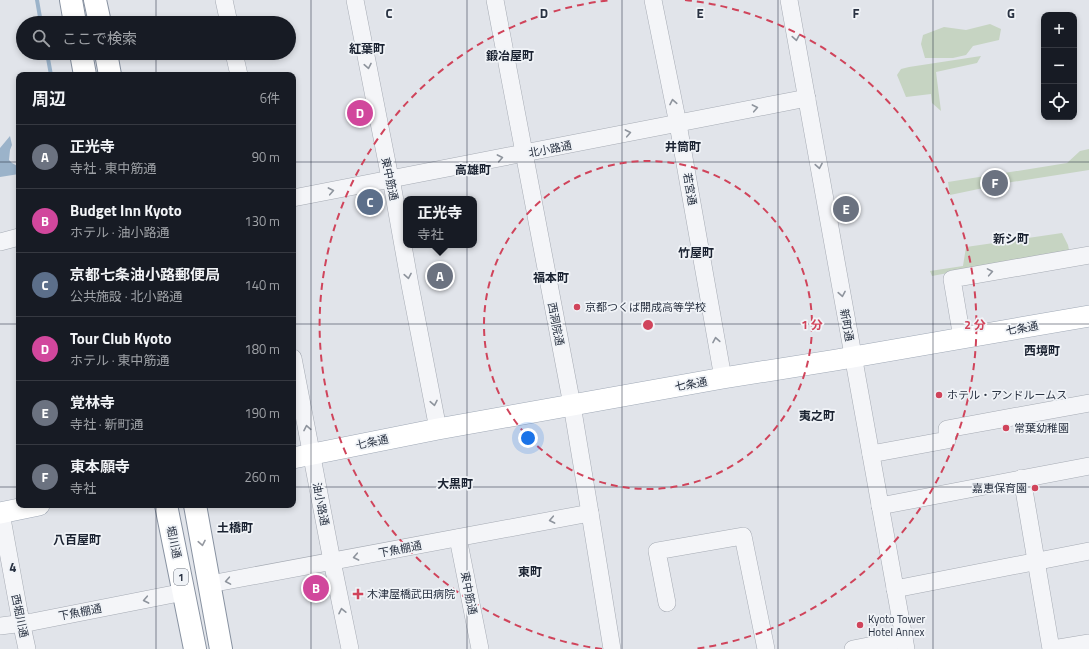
<!DOCTYPE html>
<html lang="ja">
<head>
<meta charset="utf-8">
<style>
	:root { --surface:#171b24; --page:#242831; --text:#f1f3f6; --muted:#9ea1a6; --line:#363941; --accent:#db2777 }
	body { margin:0; font-family:"Titillium Web","Noto Sans JP",sans-serif; background:var(--page); color:var(--text) }
	.controls { position:absolute; right:12px; top:12px; display:grid; overflow:hidden; border-radius:8px; box-shadow:0 2px 6px #0003 }
	.controls button { width:36px; height:36px; display:grid; place-items:center; padding:0; border:0; border-bottom:1px solid var(--line); background:var(--surface); color:var(--text); font:20px sans-serif }
	.you { position:absolute; left:528px; top:438px; width:14px; height:14px; margin:-10px; border:3px solid #fff; border-radius:50%; background:#1a73e8; box-shadow:0 0 0 6px #1a73e833 }
	.badge { display:grid; place-items:center; width:26px; height:26px; border-radius:50%; background:var(--accent); color:#fff; font-size:13px; font-weight:700 }
	.pin { position:absolute; translate:-50% -50%; border:2px solid #fff; box-shadow:0 1px 4px #0006 }
	.popup { position:absolute; left:403px; top:196px; width:74px; height:52px; box-sizing:border-box; display:grid; place-content:center; border-radius:8px; background:var(--surface); filter:drop-shadow(0 1px 3px #0005); font-size:13px; white-space:nowrap; color:var(--muted) }
	.popup b { font-size:15px; color:var(--text) }
	.popup::after { content:''; position:absolute; left:50%; top:100%; margin-left:-8px; border:8px solid transparent; border-top-color:var(--surface) }
	.list { margin:0; padding:0; list-style:none }
	h2 { display:flex; justify-content:space-between; align-items:center; height:52px; margin:0; padding:0 16px; font-size:17px }
	h2 small { font-size:13px; font-weight:400; color:var(--muted) }
	.list li { display:grid; grid-template-columns:26px 1fr auto; gap:12px; align-items:center; box-sizing:border-box; height:64px; padding:0 16px; border-top:1px solid var(--line) }
	.list b { display:block; font-size:15px; white-space:nowrap }
	.list p { margin:0; font-size:13px; white-space:nowrap; color:var(--muted) }
	.list em { font-size:13px; font-style:normal; color:var(--muted) }
	.icon { flex:none; width:22px; height:22px; fill:none; stroke:currentColor; stroke-width:2; stroke-linecap:round; stroke-linejoin:round }
	.map { position:relative; flex:none; width:1089px; height:649px; overflow:hidden }
	.search { position:absolute; background:var(--surface); box-shadow:0 2px 6px #0003; left:16px; top:16px; width:280px; height:44px; display:flex; align-items:center; gap:10px; box-sizing:border-box; padding:0 14px; border-radius:22px; color:var(--muted); font-size:15px }
	.panel { position:absolute; background:var(--surface); box-shadow:0 2px 6px #0003; left:16px; top:72px; width:280px; height:436px; border-radius:8px }
	.map>svg:first-child { display:block }
</style>
</head>
<body>
<div class="map">
<svg width="1089" height="649" viewBox="0 0 1089 649">
	<rect width="100%" height="100%" fill="#e1e4ea"/>
	<g fill="#c6d4c2">
		<polygon points="990,24 1001,29 999,40 973,46 966,55 953,58 925,58 921,44 923,35 944,27 966,30"/>
		<polygon points="981,56 977,63 936,72 941,111 932,103 931,94 906,97 897,75 901,69 909,67"/>
		<polygon points="1089,149 1089,170 1012,182 950,195 948,182 1067,163 1080,151"/>
		<polygon points="1062,233 1068,245 1069,250 932,276 930,271 963,266 966,247"/>
	</g>
	<polygon fill="#9bb3ca" points="10,136 12,145 10,150 9,160 12,163 19,167 19,174 0,177 0,148"/>
	<g fill="none" stroke-linecap="round" stroke-linejoin="round">
		<g stroke="#9bb3ca" stroke-width="4">
			<polyline points="37,0 41,23"/>
			<polyline points="47,53 51,75"/>
		</g>
		<g stroke="#a6abb4" stroke-width="18">
			<g id="minor">
				<polyline points="224,0 229,23"/>
				<polyline points="355,0 389,173 392,184 410,285 438,429"/>
				<polyline points="495,0 572,405 590,513 612,649"/>
				<polyline points="653,0 678,124 723,378"/>
				<polyline points="789,0 906,649"/>
				<polyline points="234,53 239,75"/>
				<polyline points="293,198 807,98"/>
				<polyline points="0,242 19,237"/>
				<polyline points="962,338 952,279 1089,255"/>
				<polyline points="293,358 332,561 350,649"/>
				<polyline points="871,454 947,440 947,429 1089,403"/>
				<polyline points="1022,478 1051,649"/>
				<polyline points="880,506 1089,466"/>
				<polyline points="1,513 19,612 27,649"/>
				<polyline points="458,538 480,649"/>
				<polyline points="210,584 590,513"/>
				<polyline points="895,589 1089,551"/>
				<polyline points="667,603 657,551 743,536 766,649"/>
				<polyline points="0,626 32,622 184,592"/>
				<polyline points="853,649 904,639"/>
				<polyline points="1053,649 1089,643"/>
			</g>
		</g>
		<g stroke="#a0a9b6" stroke-width="22">
			<g id="major">
				<polyline points="293,458 438,429 723,378 836,360 1089,316"/>
				<polyline points="0,513 39,505"/>
			</g>
		</g>
		<g stroke="#8892a1" stroke-width="24">
			<g id="highway">
				<polyline points="71,0 75,23"/>
				<polyline points="95,0 100,23"/>
				<polyline points="81,53 85,75"/>
				<polyline points="106,53 110,75"/>
				<polyline points="166,505 195,649"/>
				<polyline points="195,505 221,649"/>
			</g>
		</g>
		<use href="#minor" stroke="#f4f5f8" stroke-width="17"/>
		<use href="#major" stroke="#fff" stroke-width="21"/>
		<use href="#highway" stroke="#fff" stroke-width="22"/>
	</g>
	<defs><path id="oneway-chevron" d="M-2-3.5L2.5 0L-2 3.5" fill="none" stroke-width="1.6" stroke-linecap="round" stroke-linejoin="round"/></defs>
	<g stroke="#8e949d">
		<use href="#oneway-chevron" transform="translate(796 38) rotate(80)"/>
		<use href="#oneway-chevron" transform="translate(368 66) rotate(79)"/>
		<use href="#oneway-chevron" transform="translate(673 102) rotate(-101)"/>
		<use href="#oneway-chevron" transform="translate(755 108) rotate(-11)"/>
		<use href="#oneway-chevron" transform="translate(628 133) rotate(-11)"/>
		<use href="#oneway-chevron" transform="translate(500 158) rotate(-11)"/>
		<use href="#oneway-chevron" transform="translate(819 166) rotate(80)"/>
		<use href="#oneway-chevron" transform="translate(331 191) rotate(-11)"/>
		<use href="#oneway-chevron" transform="translate(990 272) rotate(-10)"/>
		<use href="#oneway-chevron" transform="translate(408 276) rotate(80)"/>
		<use href="#oneway-chevron" transform="translate(842 294) rotate(80)"/>
		<use href="#oneway-chevron" transform="translate(716 340) rotate(-100)"/>
		<use href="#oneway-chevron" transform="translate(434 403) rotate(79)"/>
		<use href="#oneway-chevron" transform="translate(307 428) rotate(-101)"/>
		<use href="#oneway-chevron" transform="translate(552 520) rotate(169)"/>
		<use href="#oneway-chevron" transform="translate(356 557) rotate(169)"/>
		<use href="#oneway-chevron" transform="translate(228 581) rotate(170)"/>
		<use href="#oneway-chevron" transform="translate(146 600) rotate(169)"/>
		<use href="#oneway-chevron" transform="translate(342 611) rotate(-102)"/>
	</g>
	<use stroke="#9498a0" href="#oneway-chevron" transform="translate(202 543) rotate(79)"/>
	<path fill="none" stroke="#293242" stroke-width="1" stroke-opacity="0.55" d="M156 0V23M311 0V649M467 0V649M622 0V649M778 0V649M933 0V649M156 53V75M0 162H19M293 162H1089M0 324H19M293 324H1089M0 487H19M293 487H1089M156 505V649"/>
	<g fill="none" stroke="#d0445b" stroke-width="2" stroke-dasharray="7 5">
		<circle cx="648" cy="325" r="164"/>
		<path d="M602 649A327 327 0 0 1 611 0M685 0A327 327 0 0 1 694 649"/>
	</g>
	<g fill="#d0445b" stroke="#f0f3f7" stroke-width="1.5">
		<circle cx="577" cy="307" r="4"/>
		<circle cx="939" cy="395" r="4"/>
		<circle cx="1006" cy="428" r="4"/>
		<circle cx="1035" cy="488" r="4"/>
		<path d="M356 588h4v4h4v4h-4v4h-4v-4h-4v-4h4z"/>
		<circle cx="860" cy="625" r="4"/>
	</g>
	<g text-anchor="middle" dominant-baseline="central" stroke-width="3.5" stroke-linejoin="round" paint-order="stroke">
		<rect fill="#f0f3f7" stroke="#656c78" stroke-width="1" x="174" y="569" width="14" height="16" rx="3"/>
		<g font-size="10" font-weight="bold" fill="#293242">
			<text x="181" y="577">1</text>
		</g>
		<g font-size="11" fill="#293242" stroke="#f0f3f7">
			<text transform="translate(550 149) rotate(-11)">北小路通</text>
			<text transform="translate(390 179) rotate(78)">東中筋通</text>
			<text transform="translate(690 189) rotate(80)">若宮通</text>
			<text transform="translate(556 324) rotate(79)">西洞院通</text>
			<text transform="translate(847 325) rotate(80)">新町通</text>
			<text transform="translate(1022 328) rotate(-10)">七条通</text>
			<text transform="translate(691 384) rotate(-10)">七条通</text>
			<text transform="translate(372 442) rotate(-12)">七条通</text>
			<text transform="translate(321 504) rotate(79)">油小路通</text>
			<text transform="translate(174 542) rotate(78)">堀川通</text>
			<text transform="translate(400 549) rotate(-11)">下魚棚通</text>
			<text transform="translate(469 593) rotate(79)">東中筋通</text>
			<text transform="translate(80 612) rotate(-11)">下魚棚通</text>
			<text transform="translate(20 616) rotate(78)">西堀川通</text>
		</g>
		<g font-size="11" fill="#293242" stroke="#f0f3f7" text-anchor="start">
			<text x="585" y="307">京都つくば開成高等学校</text>
			<text x="947" y="395">ホテル・アンドルームス</text>
			<text x="1014" y="428">常葉幼稚園</text>
			<text x="1027" y="488" text-anchor="end">嘉恵保育園</text>
			<text x="367" y="594">木津屋橋武田病院</text>
			<text x="868" y="619">Kyoto Tower<tspan x="868" dy="13">Hotel Annex</tspan></text>
		</g>
		<g font-size="12" font-weight="bold" fill="#1b2332" stroke="#f0f3f7">
			<text x="367" y="48">紅葉町</text>
			<text x="510" y="55">鍛冶屋町</text>
			<text x="683" y="146">井筒町</text>
			<text x="473" y="169">高雄町</text>
			<text x="1011" y="238">新シ町</text>
			<text x="696" y="252">竹屋町</text>
			<text x="551" y="277">福本町</text>
			<text x="1042" y="350">西境町</text>
			<text x="817" y="415">夷之町</text>
			<text x="455" y="483">大黒町</text>
			<text x="235" y="527">土橋町</text>
			<text x="77" y="539">八百屋町</text>
			<text x="530" y="571">東町</text>
		</g>
	</g>
	<g font-size="13" text-anchor="middle" font-weight="bold" fill="#293242" stroke="#f0f3f7" stroke-width="3.5" stroke-linejoin="round" paint-order="stroke">
		<text x="389" y="18">C</text>
		<text x="544" y="18">D</text>
		<text x="700" y="18">E</text>
		<text x="856" y="18">F</text>
		<text x="1011" y="18">G</text>
		<text x="13" y="572">4</text>
	</g>
	<circle cx="648" cy="325" r="6" fill="#d0445b" stroke="#f0f3f7" stroke-width="2"/>
	<g font-size="12" text-anchor="middle" font-weight="bold" fill="#d0445b" stroke="#f0f3f7" stroke-width="3.5" stroke-linejoin="round" paint-order="stroke">
		<text x="812" y="329">1 分</text>
		<text x="975" y="329">2 分</text>
	</g>
</svg>
<div class="controls">
<button>+</button>
<button>−</button>
<button><svg class="icon" aria-label="locate" viewBox="0 0 24 24"><circle cx="12" cy="12" r="6"/><path d="M12 2v4M12 18v4M2 12h4M18 12h4"/></svg></button>
</div>
<div class="you"></div>
<div class="pin badge" style="left:440px;top:276px;background:#6b7280">A</div>
<div class="popup"><b>正光寺</b>寺社</div>
<div class="pin badge" style="left:316px;top:588px;background:#d1479c">B</div>
<div class="pin badge" style="left:370px;top:202px;background:#5c6f8a">C</div>
<div class="pin badge" style="left:360px;top:113px;background:#d1479c">D</div>
<div class="pin badge" style="left:846px;top:209px;background:#6b7280">E</div>
<div class="pin badge" style="left:995px;top:183px;background:#6b7280">F</div>
<div class="search"><svg class="icon" aria-label="search" viewBox="0 0 24 24"><circle cx="10" cy="10" r="6"/><path d="M15 15l6 6"/></svg>ここで検索</div>
<section class="panel">
<h2>周辺<small>6件</small></h2>
<ul class="list">
<li><span class="badge" style="background:#6b7280">A</span><div><b>正光寺</b><p>寺社 · 東中筋通</p></div><em>90 m</em></li>
<li><span class="badge" style="background:#d1479c">B</span><div><b>Budget Inn Kyoto</b><p>ホテル · 油小路通</p></div><em>130 m</em></li>
<li><span class="badge" style="background:#5c6f8a">C</span><div><b>京都七条油小路郵便局</b><p>公共施設 · 北小路通</p></div><em>140 m</em></li>
<li><span class="badge" style="background:#d1479c">D</span><div><b>Tour Club Kyoto</b><p>ホテル · 東中筋通</p></div><em>180 m</em></li>
<li><span class="badge" style="background:#6b7280">E</span><div><b>覚林寺</b><p>寺社 · 新町通</p></div><em>190 m</em></li>
<li><span class="badge" style="background:#6b7280">F</span><div><b>東本願寺</b><p>寺社</p></div><em>260 m</em></li>
</ul>
</section>
</div>
</body>
</html>
